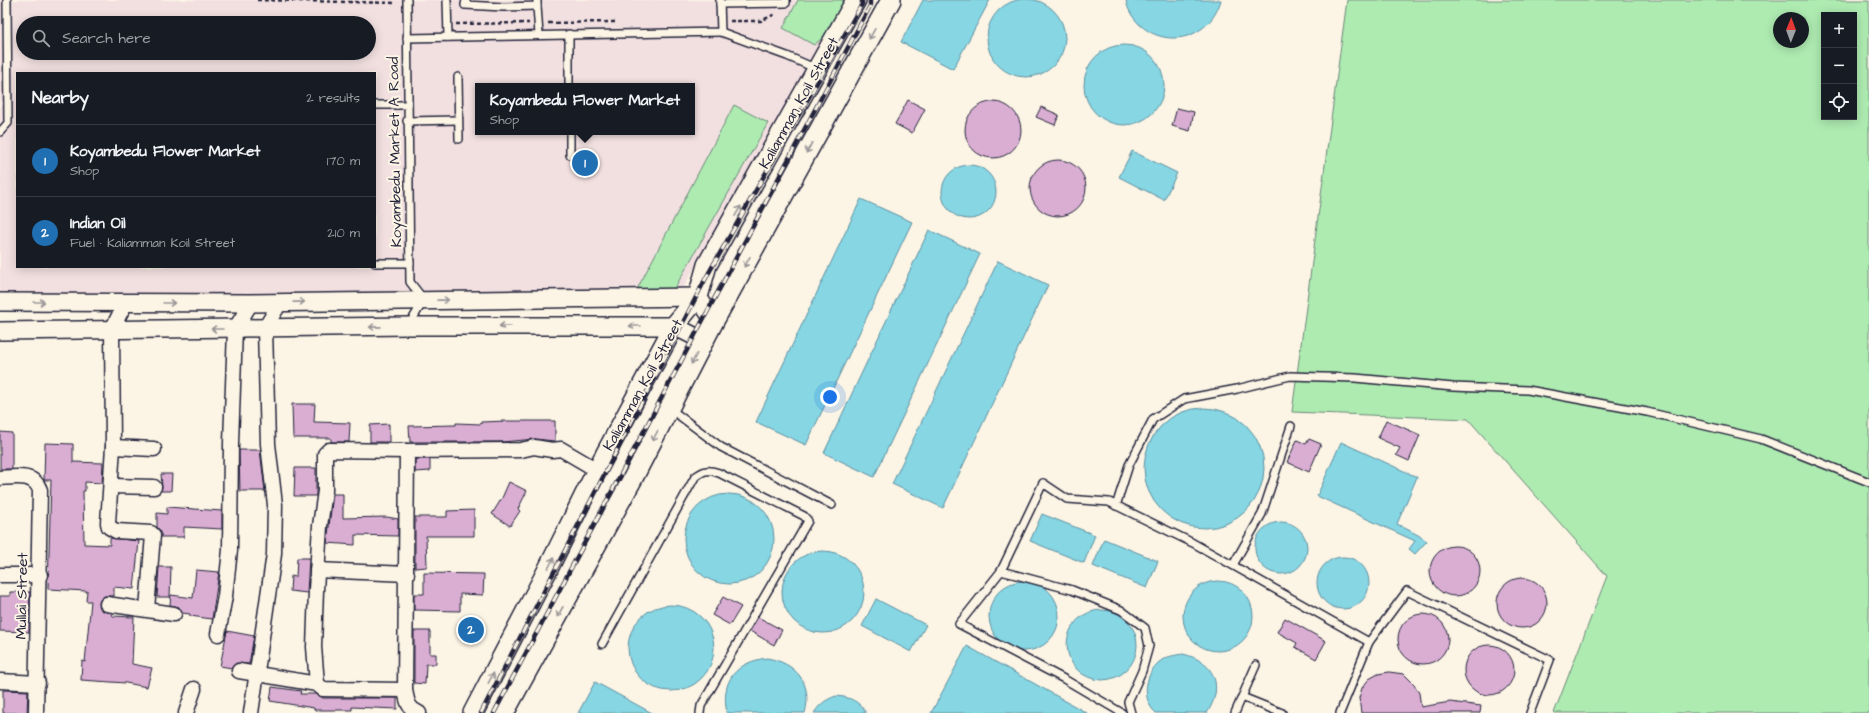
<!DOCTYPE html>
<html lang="en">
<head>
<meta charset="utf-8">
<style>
	:root { --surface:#171b24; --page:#20242c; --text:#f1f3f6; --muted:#9ea1a6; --line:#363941; --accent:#1f6fb2 }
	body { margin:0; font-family:"Architects Daughter",sans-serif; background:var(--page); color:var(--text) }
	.controls { position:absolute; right:12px; top:12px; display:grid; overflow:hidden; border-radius:0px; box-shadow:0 2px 10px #0003 }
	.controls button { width:36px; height:36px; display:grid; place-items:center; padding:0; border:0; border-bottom:1px solid var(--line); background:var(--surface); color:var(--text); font:20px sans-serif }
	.compass { position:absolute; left:1773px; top:12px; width:36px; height:36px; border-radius:50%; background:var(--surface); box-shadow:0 2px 10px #0003; rotate:1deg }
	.you { position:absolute; left:830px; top:397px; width:14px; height:14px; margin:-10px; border:3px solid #fff; border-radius:50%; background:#1a73e8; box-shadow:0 0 0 6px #1a73e833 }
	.badge { display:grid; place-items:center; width:26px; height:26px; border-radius:50%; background:var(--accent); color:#fff; font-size:13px; font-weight:700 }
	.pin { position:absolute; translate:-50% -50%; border:2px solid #fff; box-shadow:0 1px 4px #0006 }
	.popup { position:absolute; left:475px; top:83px; width:220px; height:52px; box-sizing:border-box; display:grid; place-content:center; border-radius:0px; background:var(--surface); filter:drop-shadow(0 1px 3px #0005); font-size:13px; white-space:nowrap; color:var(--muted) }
	.popup b { font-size:15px; color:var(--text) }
	.popup::after { content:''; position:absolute; left:50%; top:100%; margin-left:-8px; border:8px solid transparent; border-top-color:var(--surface) }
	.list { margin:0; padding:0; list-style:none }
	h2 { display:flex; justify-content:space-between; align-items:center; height:52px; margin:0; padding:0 16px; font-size:17px }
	h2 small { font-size:13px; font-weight:400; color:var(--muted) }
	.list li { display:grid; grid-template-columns:26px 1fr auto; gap:12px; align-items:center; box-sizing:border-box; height:72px; padding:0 16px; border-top:1px solid var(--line) }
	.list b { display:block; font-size:15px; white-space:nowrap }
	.list p { margin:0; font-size:13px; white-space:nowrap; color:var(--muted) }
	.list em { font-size:13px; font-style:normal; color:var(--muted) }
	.icon { flex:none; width:22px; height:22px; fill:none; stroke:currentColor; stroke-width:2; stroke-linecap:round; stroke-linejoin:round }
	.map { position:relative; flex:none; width:1869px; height:713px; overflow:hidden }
	.search { position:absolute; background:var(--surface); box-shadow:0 2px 10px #0003; left:16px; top:16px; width:360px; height:44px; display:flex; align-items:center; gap:10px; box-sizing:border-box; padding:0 14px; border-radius:22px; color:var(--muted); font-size:15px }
	.panel { position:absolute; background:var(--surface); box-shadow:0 2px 10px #0003; left:16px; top:72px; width:360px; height:196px; border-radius:0px }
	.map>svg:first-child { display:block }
</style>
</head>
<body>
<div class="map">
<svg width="1869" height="713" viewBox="0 0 1869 713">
	<rect width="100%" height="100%" fill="#fcf5e5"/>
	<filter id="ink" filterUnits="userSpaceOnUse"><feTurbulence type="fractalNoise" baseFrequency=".025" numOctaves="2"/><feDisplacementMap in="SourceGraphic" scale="8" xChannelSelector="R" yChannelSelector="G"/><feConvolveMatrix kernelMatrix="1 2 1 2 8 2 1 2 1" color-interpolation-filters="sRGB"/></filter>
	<g filter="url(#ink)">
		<path fill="#f2e0e0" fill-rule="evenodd" d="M0 0H844L675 303 0 298ZM23 23H369V53H23ZM17 73H375V267H17ZM478 86H692V132H478Z"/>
		<g fill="#aeebb1" stroke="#688676" fill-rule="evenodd">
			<polygon points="798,0 864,0 862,4 814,45 783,28"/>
			<path d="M1347 0H1869V713H1554L1607 576 1468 419 1292 412ZM1824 15H1854V117H1824ZM1779 18H1803V42H1779Z"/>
			<polygon points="734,105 768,123 676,286 670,291 634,295"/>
		</g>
		<g fill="#86d6e3" stroke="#5e8ea0">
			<circle cx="1026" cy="38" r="39"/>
			<polygon points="923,0 990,0 953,69 901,42"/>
			<path d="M1126 0H1221C1211 37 1168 51 1139 24 1133 18 1127 9 1126 0Z"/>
			<circle cx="1124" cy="85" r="40"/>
			<polygon points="1132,151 1177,173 1164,200 1119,177"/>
			<circle cx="969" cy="192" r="27"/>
			<polygon points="861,199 912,222 806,445 756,422"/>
			<polygon points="929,230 980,254 874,477 824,453"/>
			<polygon points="998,261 1048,285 943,508 892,484"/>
			<circle cx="1204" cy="468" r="60"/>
			<polygon points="1341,442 1417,477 1397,524 1418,535 1427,541 1415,554 1409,549 1415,541 1317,496"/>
			<circle cx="729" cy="539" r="45"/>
			<polygon points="1042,514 1095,535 1084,563 1030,541"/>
			<circle cx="1281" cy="548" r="26"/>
			<polygon points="1104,539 1158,561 1147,588 1093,566"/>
			<circle cx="823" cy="592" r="41"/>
			<circle cx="1343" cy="583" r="26"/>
			<circle cx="1218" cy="616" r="35"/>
			<circle cx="1024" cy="616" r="35"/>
			<polygon points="876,599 926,625 911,652 862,626"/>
			<circle cx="671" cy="648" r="43"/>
			<circle cx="1102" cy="645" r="35"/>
			<polygon points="967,646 1087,713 931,713"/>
			<path d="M1183 654C1214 661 1225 686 1207 713H1156C1140 699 1145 671 1162 660 1168 656 1176 655 1183 654Z"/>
			<path d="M767 658C796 663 813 683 805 713H727C720 681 736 662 767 658Z"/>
			<polygon points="595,682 652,713 578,713"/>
			<path d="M836 696C850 697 859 701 866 713H814C820 704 825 700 836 696Z"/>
		</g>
		<g fill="#daaed3" stroke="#22223b">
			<polygon points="908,100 925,109 912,133 895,124"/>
			<circle cx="993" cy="130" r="28"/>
			<polygon points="1041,107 1059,115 1055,125 1036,117"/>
			<polygon points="1177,108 1194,112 1190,131 1172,126"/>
			<circle cx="1058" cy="188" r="28"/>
			<polygon points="292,404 315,404 314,422 350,423 349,442 331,442 331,438 293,438"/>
			<polygon points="1386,420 1420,435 1409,461 1396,455 1400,448 1378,438"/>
			<polygon points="506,421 555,421 555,441 535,439 502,442 410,442 409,426 456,425 456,423 481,424 481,422"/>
			<polygon points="389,424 389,442 370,442 370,425"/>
			<polygon points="0,432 12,433 12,469 0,469"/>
			<polygon points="1309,439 1321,444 1309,472 1287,462 1297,440 1306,444"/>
			<polygon points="45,443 73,444 73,462 103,463 102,483 85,482 85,491 83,491 84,544 110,545 110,538 139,541 134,589 114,587 114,596 104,596 99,603 101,610 113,613 112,616 134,617 132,664 152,668 147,687 126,683 81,680 82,661 85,662 91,601 86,601 87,591 48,589 51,480 44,480"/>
			<polygon points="239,450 260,450 265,491 240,491"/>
			<polygon points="415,459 430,459 430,471 415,472"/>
			<polygon points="295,468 316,468 316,496 294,496"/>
			<polygon points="161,474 172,474 171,491 161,491 162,487"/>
			<polygon points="509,482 527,491 518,509 520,511 510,526 492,514 502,498"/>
			<polygon points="333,494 343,494 343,518 387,517 398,519 398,536 355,535 355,545 327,543"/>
			<polygon points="167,507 222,511 222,529 184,527 184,537 161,537 161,532 157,527 157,513 167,514"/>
			<polygon points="474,510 474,536 426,536 427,567 415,568 415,517 447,517 447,511"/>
			<circle cx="1455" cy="571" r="25"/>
			<polygon points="297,558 309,558 307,593 290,591 291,576 296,577"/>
			<polygon points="159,567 171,567 170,597 157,597"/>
			<polygon points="196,570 219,572 212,619 190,616 190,614 182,613 179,607 170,605 171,595 193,598"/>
			<polygon points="424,573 484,574 483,595 460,594 460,611 414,610 414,594 424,594"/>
			<circle cx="1522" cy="603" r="25"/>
			<polygon points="10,592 30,592 29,632 0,631 0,596 10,596"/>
			<polygon points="723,597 741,607 730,625 712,615"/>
			<circle cx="1423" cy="639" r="25"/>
			<polygon points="758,617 782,630 774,645 750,631"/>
			<polygon points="1285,618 1326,641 1316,659 1295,647 1297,643 1277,632"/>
			<polygon points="227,631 254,636 249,664 236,663 232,668 220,666"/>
			<polygon points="414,631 430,631 430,654 436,654 436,664 426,664 425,684 414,683"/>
			<circle cx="1489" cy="670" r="25"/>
			<polygon points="1389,672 1404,674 1414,684 1419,693 1421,707 1450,702 1481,706 1480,713 1361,713 1359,698 1362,688 1369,679 1378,674"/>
			<polygon points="272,687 301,691 300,694 316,694 323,698 397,698 397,709 352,707 352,710 314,710 314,708 270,701"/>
			<polygon points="3,690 28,691 27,713 3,713"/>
		</g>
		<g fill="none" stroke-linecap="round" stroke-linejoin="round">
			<g stroke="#22223b" stroke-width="10">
				<g id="service">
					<polyline points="407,0 410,282 424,300 409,325"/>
					<polyline points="447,0 448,37"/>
					<polyline points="466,0 465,5 503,7 537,6 537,0"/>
					<polyline points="720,4 786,3 786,0"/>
					<polyline points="537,6 539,35"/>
					<polyline points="721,32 787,56 817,69"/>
					<polyline points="569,34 569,86"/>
					<polyline points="407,38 721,32 720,0"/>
					<polyline points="458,77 459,139"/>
					<polyline points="375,105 408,105"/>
					<polyline points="407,121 458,120"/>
					<polyline points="0,132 8,123 7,0"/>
					<polyline points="570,132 570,155"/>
					<polyline points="375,263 410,263"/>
					<polyline points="669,408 721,447 832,505"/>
					<polyline points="1116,506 1129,465 1153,419 1184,399 1237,389 1290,376 1355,378 1453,387 1528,390 1647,412 1761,439 1869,482"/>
					<polyline points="1233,565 1262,514 1291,426"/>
					<polyline points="1001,571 959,624 1064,679 1122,713"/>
					<path d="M602 644 695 477C704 470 709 469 719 473L804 516 808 521 701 706 700 713"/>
					<polyline points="1242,697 1282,713"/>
					<polyline points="1131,713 1128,702 1142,671 1149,646 1145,628 1121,610 1072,590 1001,571 1043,483 1067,499 1109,502 1193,543 1369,642"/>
					<polyline points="1235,713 1256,665"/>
					<polyline points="1340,713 1369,642 1407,591 1550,660 1530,713"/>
				</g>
			</g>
			<g stroke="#22223b" stroke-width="17">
				<g id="minor">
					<polyline points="126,302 112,329 113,447 108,523 109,527 116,531 151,533 153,535 147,609"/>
					<polyline points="113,447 154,449"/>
					<path d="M0 478C15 477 34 473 40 490L36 713"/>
					<polyline points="111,486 154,487"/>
					<polyline points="317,570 407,574"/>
					<polyline points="0,575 40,575"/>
					<polyline points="107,604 174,614"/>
					<polyline points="218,634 225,596 230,550 231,443 235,329 251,303"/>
					<polyline points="239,671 317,684 323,689 405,690"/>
					<polyline points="0,681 38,683"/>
					<polyline points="317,684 314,647 316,590 320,526 325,491 325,454 329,450 407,451"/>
					<polyline points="186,713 194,689"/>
					<polyline points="251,713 274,554 275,505 268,444 265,328 280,303"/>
					<path d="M419 713C408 709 407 701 405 690L407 451 521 450 534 447 552 450 561 449 597 470"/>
				</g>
			</g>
			<g stroke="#22223b" stroke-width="20">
				<g id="tertiary">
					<polyline points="0,302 251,303 698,297 714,321"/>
					<polyline points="0,331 409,326 674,326 704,341"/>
				</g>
			</g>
			<g stroke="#22223b" stroke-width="22">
				<g id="secondary">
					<polyline points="473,713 547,571 597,470 674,326 698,297 707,265 856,0"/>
					<polyline points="504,713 632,480 714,321 891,0"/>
				</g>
			</g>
			<g stroke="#22223b" stroke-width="2.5" stroke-dasharray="4 3" stroke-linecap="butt">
				<polyline points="257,0 397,3"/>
				<polyline points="730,21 761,21 775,14"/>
				<polyline points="548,23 615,22"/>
				<polyline points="456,24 529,23"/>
			</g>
			<use href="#service" stroke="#fcf5e5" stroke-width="7"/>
			<use href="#minor" stroke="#fcf5e5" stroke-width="14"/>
			<use href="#tertiary" stroke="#fcf5e5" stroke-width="17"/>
			<use href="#secondary" stroke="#fcf5e5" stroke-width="19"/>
			<g stroke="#22223b" stroke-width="4.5">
				<g id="rail">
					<polyline points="481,713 707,276 862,4 862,0"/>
					<polyline points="494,713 870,6 870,0"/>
				</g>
			</g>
			<use href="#rail" stroke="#fcf5e5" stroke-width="3" stroke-dasharray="9" stroke-linecap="butt"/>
		</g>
		<defs><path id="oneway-shaft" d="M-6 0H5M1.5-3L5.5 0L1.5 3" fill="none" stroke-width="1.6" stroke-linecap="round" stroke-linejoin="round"/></defs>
		<g stroke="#9a9698">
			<use href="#oneway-shaft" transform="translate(872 34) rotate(119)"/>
			<use href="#oneway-shaft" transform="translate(809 148) rotate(119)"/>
			<use href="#oneway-shaft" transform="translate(738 211) rotate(-60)"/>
			<use href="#oneway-shaft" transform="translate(747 262) rotate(119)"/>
			<use href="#oneway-shaft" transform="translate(443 300) rotate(-1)"/>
			<use href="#oneway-shaft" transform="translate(39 302)"/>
			<use href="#oneway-shaft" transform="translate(299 302) rotate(-1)"/>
			<use href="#oneway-shaft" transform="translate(169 303)"/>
			<use href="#oneway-shaft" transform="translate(505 326) rotate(180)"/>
			<use href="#oneway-shaft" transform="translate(635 326) rotate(180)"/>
			<use href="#oneway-shaft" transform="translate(375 327) rotate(179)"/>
			<use href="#oneway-shaft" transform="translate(217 329) rotate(180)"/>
			<use href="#oneway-shaft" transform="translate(694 359) rotate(118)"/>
			<use href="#oneway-shaft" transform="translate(655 436) rotate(117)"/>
			<use href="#oneway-shaft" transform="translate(551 563) rotate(-64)"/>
			<use href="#oneway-shaft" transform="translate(560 612) rotate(119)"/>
			<use href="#oneway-shaft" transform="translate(491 678) rotate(-62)"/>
		</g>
	</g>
	<g text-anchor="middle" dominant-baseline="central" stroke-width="4" stroke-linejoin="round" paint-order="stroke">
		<g font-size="15" fill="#22223b" stroke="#fcf5e5">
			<text transform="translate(799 103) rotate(-61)">Kaliamman Koil Street</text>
			<text transform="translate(395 152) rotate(-91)">Koyambedu Market A Road</text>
			<text transform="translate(643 385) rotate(-61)">Kaliamman Koil Street</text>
			<text transform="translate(22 596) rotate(-89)">Mullai Street</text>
		</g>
	</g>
</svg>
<div class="controls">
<button>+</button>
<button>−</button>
<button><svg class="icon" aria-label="locate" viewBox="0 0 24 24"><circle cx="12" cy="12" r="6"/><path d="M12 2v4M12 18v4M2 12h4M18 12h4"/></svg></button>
</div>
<svg class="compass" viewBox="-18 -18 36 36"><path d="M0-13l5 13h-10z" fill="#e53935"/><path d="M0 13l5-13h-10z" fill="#9ea1a6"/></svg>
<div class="you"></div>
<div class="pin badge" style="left:585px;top:163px">1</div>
<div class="popup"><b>Koyambedu Flower Market</b>Shop</div>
<div class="pin badge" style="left:471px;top:630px">2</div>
<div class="search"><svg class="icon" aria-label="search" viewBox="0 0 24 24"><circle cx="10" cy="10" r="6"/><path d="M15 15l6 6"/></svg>Search here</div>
<section class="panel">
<h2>Nearby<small>2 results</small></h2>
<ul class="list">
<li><span class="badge">1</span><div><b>Koyambedu Flower Market</b><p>Shop</p></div><em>170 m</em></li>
<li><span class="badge">2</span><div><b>Indian Oil</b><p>Fuel · Kaliamman Koil Street</p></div><em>210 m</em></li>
</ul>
</section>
</div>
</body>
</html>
